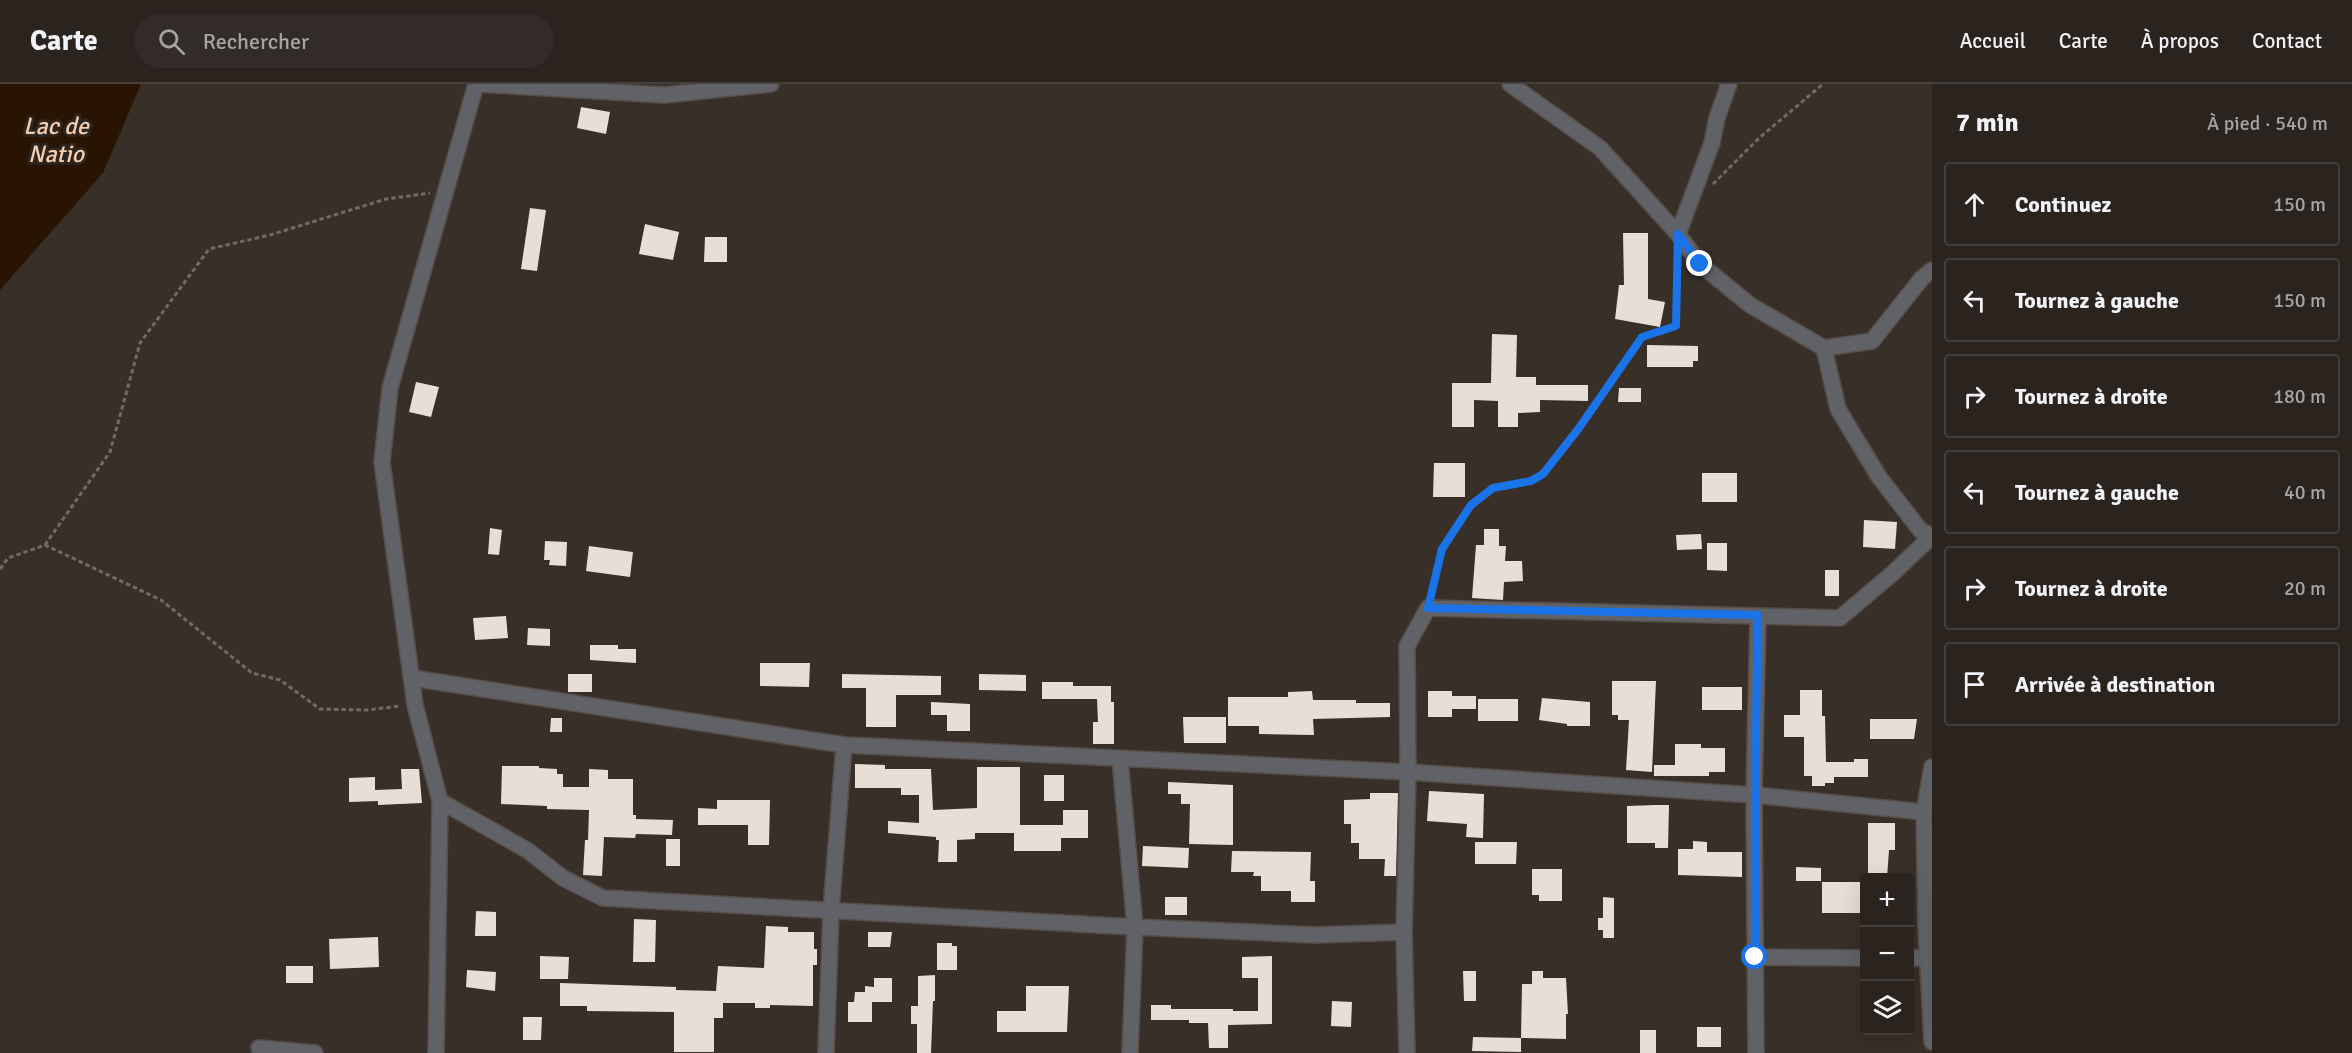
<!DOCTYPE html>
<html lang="fr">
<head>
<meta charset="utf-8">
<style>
	:root { --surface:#2a231e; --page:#322b27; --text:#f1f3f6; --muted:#a5a4a4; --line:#46403c }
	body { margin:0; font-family:Signika,sans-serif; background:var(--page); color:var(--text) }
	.controls { position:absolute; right:18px; bottom:18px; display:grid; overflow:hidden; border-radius:6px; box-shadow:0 6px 24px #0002 }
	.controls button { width:54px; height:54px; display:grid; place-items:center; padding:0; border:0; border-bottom:2px solid var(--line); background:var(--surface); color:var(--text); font:30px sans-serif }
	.stop { position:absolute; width:18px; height:18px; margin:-14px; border:4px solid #1a73e8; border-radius:50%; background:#fff }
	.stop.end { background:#1a73e8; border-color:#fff; box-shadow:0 2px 6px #0008 }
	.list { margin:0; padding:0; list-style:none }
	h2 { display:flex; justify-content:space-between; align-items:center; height:78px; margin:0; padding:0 24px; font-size:26px }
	h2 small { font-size:20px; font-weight:400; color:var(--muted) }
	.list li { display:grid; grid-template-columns:39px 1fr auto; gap:18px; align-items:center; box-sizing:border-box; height:84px; margin:0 12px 12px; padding:0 12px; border:2px solid var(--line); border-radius:6px }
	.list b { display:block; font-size:22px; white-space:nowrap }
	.list em { font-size:20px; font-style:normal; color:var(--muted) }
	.icon { flex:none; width:33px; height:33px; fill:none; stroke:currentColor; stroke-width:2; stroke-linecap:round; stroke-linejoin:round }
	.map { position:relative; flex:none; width:1932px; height:969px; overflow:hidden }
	header { display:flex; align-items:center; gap:36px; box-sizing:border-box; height:84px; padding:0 30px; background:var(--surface); border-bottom:2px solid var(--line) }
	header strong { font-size:28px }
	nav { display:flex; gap:33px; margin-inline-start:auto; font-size:21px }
	.search { width:420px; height:54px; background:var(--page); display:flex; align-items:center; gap:15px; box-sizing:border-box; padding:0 21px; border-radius:33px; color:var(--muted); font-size:22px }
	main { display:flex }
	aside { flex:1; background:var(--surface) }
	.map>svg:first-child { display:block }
</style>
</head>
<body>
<header>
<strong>Carte</strong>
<div class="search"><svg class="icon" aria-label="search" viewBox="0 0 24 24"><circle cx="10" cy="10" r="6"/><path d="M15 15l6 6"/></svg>Rechercher</div>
<nav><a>Accueil</a><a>Carte</a><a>À propos</a><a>Contact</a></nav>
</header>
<main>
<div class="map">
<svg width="1932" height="969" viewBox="0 0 1932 969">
	<rect width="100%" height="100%" fill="#382f28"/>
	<polygon fill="#291401" points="0,0 141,0 103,89 0,206"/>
	<g fill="#e9ded5">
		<polygon points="581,23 610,28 606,50 577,44"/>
		<polygon points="530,124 546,126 537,187 521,185"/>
		<polygon points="645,140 679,148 673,176 639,170"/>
		<polygon points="1623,149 1648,149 1648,215 1665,218 1660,243 1615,235 1619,201 1624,201"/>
		<polygon points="705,153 727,153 727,178 704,178"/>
		<polygon points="1492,250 1517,251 1516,293 1536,293 1536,301 1588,301 1588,317 1540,316 1540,328 1518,329 1518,343 1498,343 1498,317 1474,316 1474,343 1452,343 1452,299 1491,299"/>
		<polygon points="1647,261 1698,262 1698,277 1693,277 1693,283 1647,283"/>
		<polygon points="416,298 439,303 431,333 409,328"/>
		<polygon points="1619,304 1641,304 1641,318 1618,318"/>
		<polygon points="1434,379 1465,379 1465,413 1433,413"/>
		<rect x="1702" y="389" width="35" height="29"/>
		<polygon points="1864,436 1897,438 1895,465 1863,463"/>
		<polygon points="490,444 502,446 499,471 488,470"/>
		<polygon points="1484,445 1499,445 1499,462 1506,462 1505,477 1522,477 1523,497 1504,498 1503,516 1472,514 1476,461 1484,461"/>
		<polygon points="1701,450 1702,465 1677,466 1676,451"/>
		<polygon points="545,457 567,458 566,482 549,481 550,476 544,476"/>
		<polygon points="1707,459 1727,459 1727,487 1707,486"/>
		<polygon points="589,462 633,468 630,493 586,487"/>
		<rect x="1825" y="486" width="14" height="26"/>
		<polygon points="506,532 508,554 475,556 473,534"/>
		<polygon points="528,544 550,545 550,562 527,561"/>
		<polygon points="590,561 618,561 618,565 636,565 636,579 590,576"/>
		<polygon points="760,579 810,579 809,603 760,602"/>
		<rect x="568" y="590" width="24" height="18"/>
		<polygon points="842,590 941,592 941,611 896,611 896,643 866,643 866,604 842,604"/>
		<polygon points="979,590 1026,591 1026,607 979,606"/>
		<polygon points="1612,597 1656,597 1652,688 1626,686 1629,636 1618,636 1618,631 1612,631"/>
		<polygon points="1042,598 1073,598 1073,602 1111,602 1111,618 1114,618 1114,660 1093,660 1093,638 1098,638 1097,615 1042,615"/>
		<rect x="1702" y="603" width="40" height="23"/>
		<polygon points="1800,606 1822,606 1822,632 1825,632 1826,678 1854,678 1854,675 1868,675 1868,693 1834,693 1834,699 1825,699 1825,702 1812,702 1812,692 1804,692 1804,653 1784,653 1784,631 1800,631"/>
		<polygon points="1312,607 1313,616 1356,616 1356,619 1390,619 1390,633 1313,635 1314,651 1259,650 1259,642 1228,642 1228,613 1288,613 1288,608"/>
		<polygon points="1428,607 1452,607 1452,612 1476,612 1476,625 1452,625 1452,633 1428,633"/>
		<polygon points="1542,614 1590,618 1590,642 1567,642 1567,640 1539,636"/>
		<rect x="1478" y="615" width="40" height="22"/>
		<polygon points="931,618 970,620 970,647 947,647 947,631 931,631"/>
		<polygon points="1183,633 1226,633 1226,659 1184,659"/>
		<polygon points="551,634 562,634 562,648 550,648"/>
		<polygon points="1870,635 1917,635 1914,655 1870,655"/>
		<polygon points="1675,660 1701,660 1701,664 1725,664 1725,688 1709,688 1709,692 1654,692 1654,681 1675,681"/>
		<polygon points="855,680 885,681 885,685 931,685 933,726 977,724 977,683 1020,683 1020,741 1063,741 1063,726 1088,726 1088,754 1061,754 1061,767 1014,767 1014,749 975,749 975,755 957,756 957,778 938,778 939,756 936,756 936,753 888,749 888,737 919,739 919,711 901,711 901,704 855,704"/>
		<polygon points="502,682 539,682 539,684 557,685 557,690 563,690 563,703 589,703 589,685 608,686 608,695 633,695 633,731 636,731 636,735 673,736 672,751 636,750 635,754 604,753 602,792 583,791 585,756 588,756 589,726 547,725 547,722 501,720"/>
		<polygon points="401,685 419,685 422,719 378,721 378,717 349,718 349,694 375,693 375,706 402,705"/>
		<rect x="1044" y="691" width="20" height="26"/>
		<polygon points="1168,698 1233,701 1233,761 1189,760 1190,720 1181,720 1181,710 1168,710"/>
		<polygon points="1429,707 1484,710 1483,754 1466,753 1467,740 1427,737"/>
		<polygon points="1370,709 1398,709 1396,792 1384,792 1385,775 1359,775 1359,759 1351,759 1351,740 1344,740 1344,716 1370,715"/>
		<polygon points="717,716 770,716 769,761 748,761 748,741 698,741 698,724 717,725"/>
		<polygon points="1655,721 1669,721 1668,764 1655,764 1655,759 1627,759 1627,722"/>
		<polygon points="1868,739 1895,739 1895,766 1889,766 1887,794 1868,794"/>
		<rect x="666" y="755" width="14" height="27"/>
		<polygon points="1693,757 1707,758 1707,768 1742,768 1742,793 1678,791 1678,765 1693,765"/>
		<polygon points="1475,758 1517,758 1516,780 1475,780"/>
		<polygon points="1143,762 1189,764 1188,784 1142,782"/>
		<polygon points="1232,767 1311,768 1310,797 1315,797 1315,818 1291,818 1291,807 1261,807 1261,792 1253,792 1254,788 1231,788"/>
		<polygon points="1796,783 1821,784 1821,797 1796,797"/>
		<polygon points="1532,785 1562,785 1562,817 1539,817 1539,811 1532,811"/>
		<rect x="1822" y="798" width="42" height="31"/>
		<rect x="1165" y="813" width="22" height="18"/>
		<polygon points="1603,813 1614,814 1614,854 1603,854 1603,846 1598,846 1598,834 1603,834"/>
		<polygon points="476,827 496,828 496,852 475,852"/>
		<polygon points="634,835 656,836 655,878 633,878"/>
		<polygon points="766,842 788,843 788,848 814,848 814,865 817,865 817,881 813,881 813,922 770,921 770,924 755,924 755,919 723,919 723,934 714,934 714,968 674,968 674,928 587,927 587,922 560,922 560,899 676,903 676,906 716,907 718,882 764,884"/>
		<polygon points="868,848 892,848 890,863 868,863"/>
		<polygon points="378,853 379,883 330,885 329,855"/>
		<polygon points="937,859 952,859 952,862 957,862 957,886 937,886"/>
		<polygon points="540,872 569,873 568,895 540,895"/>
		<polygon points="1272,872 1272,940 1228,941 1228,964 1209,964 1208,939 1189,939 1189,936 1151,936 1151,921 1171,921 1171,925 1233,925 1233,927 1258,927 1258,894 1242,894 1242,873"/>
		<rect x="286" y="882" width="27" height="17"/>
		<polygon points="467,886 496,888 495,907 466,903"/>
		<polygon points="1463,887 1476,887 1476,917 1464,917"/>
		<polygon points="1532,887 1543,887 1543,894 1566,894 1568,930 1566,930 1566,955 1521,954 1522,900 1532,900"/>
		<polygon points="935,891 935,917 933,917 931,969 917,969 917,940 911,940 911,922 918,922 918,892"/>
		<polygon points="874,894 892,894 892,918 872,918 872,938 848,938 848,918 854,918 855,908 865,908 865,902 874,903"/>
		<polygon points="1026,902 1069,902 1067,948 997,948 997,927 1026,927"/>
		<polygon points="1332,917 1352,918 1351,943 1331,942"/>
		<polygon points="523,933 542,933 541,956 523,956"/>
		<rect x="1697" y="943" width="24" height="20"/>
		<rect x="1640" y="946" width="16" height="23"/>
		<polygon points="1473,953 1521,954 1521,968 1472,967"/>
	</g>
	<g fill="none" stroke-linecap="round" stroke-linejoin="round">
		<g stroke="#554c46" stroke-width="18">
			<g id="minor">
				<polyline points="480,0 664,11 771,0"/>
				<polyline points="1510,0 1600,64 1678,150 1700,180 1750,221 1824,264 1872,257 1922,194 1932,186"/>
				<polyline points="1678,150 1712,59 1717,34 1729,0"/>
				<polyline points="1824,264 1838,325 1879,393 1921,447 1932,452"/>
				<polyline points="412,594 844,661 1408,688 1754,711 1924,728"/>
				<polyline points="1120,675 1135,843 1130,969"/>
				<polyline points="1932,683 1924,728 1926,845 1932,958"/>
				<polyline points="440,717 527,766 563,794 603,814 1135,843 1315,851 1404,848"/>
				<polyline points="1755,873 1864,874"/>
				<polyline points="1910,874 1928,874"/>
				<polyline points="259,964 315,969"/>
				<polyline points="436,969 440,717 415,621 382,378 390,304 476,0"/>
				<polyline points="826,969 831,827 844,661"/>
				<polyline points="1407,969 1404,848 1408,688 1407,562 1428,524 1840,534 1893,489 1932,452"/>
				<polyline points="1756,969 1754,711 1758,532"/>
			</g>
		</g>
		<g stroke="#726b65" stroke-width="3" stroke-dasharray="4.5 3" stroke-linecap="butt">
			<polyline points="1713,100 1758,55 1823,0"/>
			<polyline points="45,461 110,368 140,259 209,165 270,151 386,115 430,109"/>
			<polyline points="0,485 8,474 45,461 161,516 252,589 280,596 320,625 366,626 401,622"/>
			<polyline points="1431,510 1442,465 1471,421 1493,404 1531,397 1543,390 1579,344 1642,253 1676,242 1677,173"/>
		</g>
		<use href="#minor" stroke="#616267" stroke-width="15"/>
	</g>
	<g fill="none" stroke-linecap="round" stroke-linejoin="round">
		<polyline stroke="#1a73e8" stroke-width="8" points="1700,180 1678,150 1676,242 1642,253 1579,344 1543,390 1531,397 1493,404 1471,421 1442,465 1428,524 1758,531 1755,711 1755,873"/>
	</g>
	<g text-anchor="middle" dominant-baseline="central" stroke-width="6" stroke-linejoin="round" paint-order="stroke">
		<g font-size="24" font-style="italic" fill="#f4ceaf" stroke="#2d251e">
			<text x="56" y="42">Lac de<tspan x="56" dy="28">Natio</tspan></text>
		</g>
	</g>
</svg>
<div class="controls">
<button>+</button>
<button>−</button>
<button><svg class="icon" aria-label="layers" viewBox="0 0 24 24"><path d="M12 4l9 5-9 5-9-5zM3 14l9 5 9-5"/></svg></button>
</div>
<div class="stop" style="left:1755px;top:873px"></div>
<div class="stop end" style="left:1700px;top:180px"></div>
</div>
<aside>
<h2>7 min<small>À pied · 540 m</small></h2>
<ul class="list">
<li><svg class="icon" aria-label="ahead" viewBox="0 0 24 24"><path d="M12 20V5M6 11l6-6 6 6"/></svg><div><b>Continuez</b></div><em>150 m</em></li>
<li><svg class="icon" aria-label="left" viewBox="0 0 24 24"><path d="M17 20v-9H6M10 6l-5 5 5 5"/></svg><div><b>Tournez à gauche</b></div><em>150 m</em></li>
<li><svg class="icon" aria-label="right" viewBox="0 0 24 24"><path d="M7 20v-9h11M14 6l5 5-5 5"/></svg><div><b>Tournez à droite</b></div><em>180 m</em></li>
<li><svg class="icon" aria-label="left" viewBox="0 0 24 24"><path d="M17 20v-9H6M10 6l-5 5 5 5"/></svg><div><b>Tournez à gauche</b></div><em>40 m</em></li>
<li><svg class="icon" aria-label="right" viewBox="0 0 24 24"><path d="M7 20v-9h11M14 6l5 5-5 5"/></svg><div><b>Tournez à droite</b></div><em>20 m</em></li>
<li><svg class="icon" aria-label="arrive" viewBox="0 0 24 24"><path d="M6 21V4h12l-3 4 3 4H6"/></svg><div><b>Arrivée à destination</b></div></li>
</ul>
</aside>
</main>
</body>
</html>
